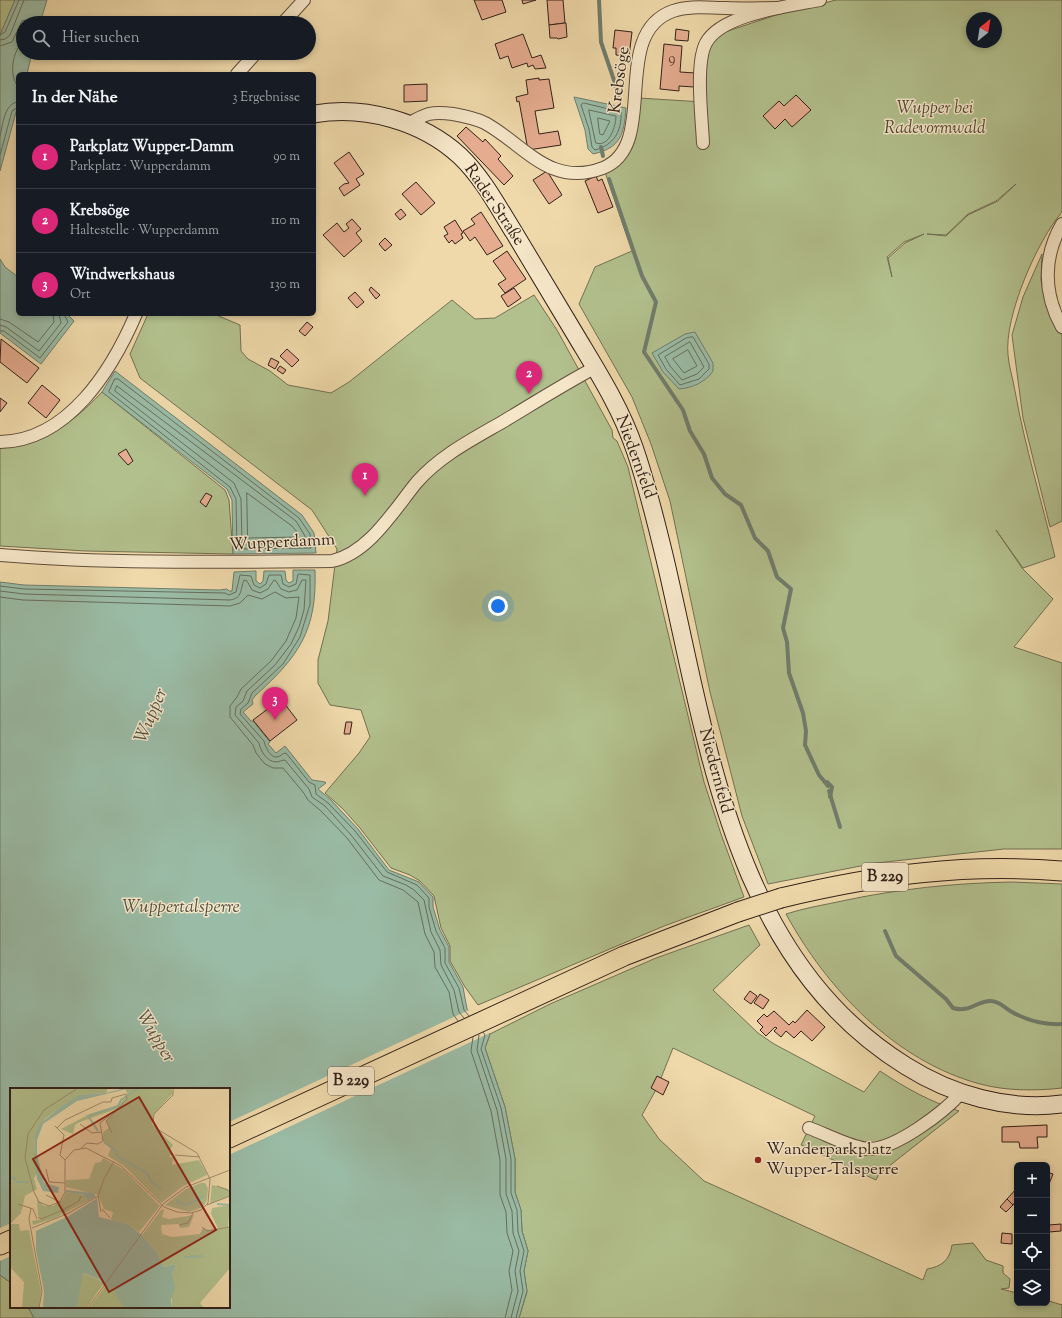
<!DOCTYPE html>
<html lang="de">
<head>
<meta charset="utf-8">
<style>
	:root { --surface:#171b24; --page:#242831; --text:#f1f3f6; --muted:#9ea1a6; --line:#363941; --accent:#db2777 }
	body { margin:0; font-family:"Sorts Mill Goudy",serif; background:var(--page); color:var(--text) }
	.controls { position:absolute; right:12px; bottom:12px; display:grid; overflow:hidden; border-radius:6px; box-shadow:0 2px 6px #0003 }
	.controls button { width:36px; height:36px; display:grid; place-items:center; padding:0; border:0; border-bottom:1px solid var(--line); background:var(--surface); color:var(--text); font:20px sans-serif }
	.compass { position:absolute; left:966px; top:12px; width:36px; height:36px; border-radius:50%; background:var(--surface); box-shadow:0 2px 6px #0003; rotate:30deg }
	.you { position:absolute; left:498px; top:606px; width:14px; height:14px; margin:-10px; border:3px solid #fff; border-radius:50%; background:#1a73e8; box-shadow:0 0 0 6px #1a73e833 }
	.badge { display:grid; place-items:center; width:26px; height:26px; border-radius:50%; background:var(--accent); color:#fff; font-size:13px; font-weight:700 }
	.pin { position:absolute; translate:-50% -33px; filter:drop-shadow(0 1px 2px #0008) }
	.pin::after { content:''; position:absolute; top:21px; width:14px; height:12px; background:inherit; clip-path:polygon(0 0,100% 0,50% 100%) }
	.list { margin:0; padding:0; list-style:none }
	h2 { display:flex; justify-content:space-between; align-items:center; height:52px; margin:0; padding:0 16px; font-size:17px }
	h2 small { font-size:13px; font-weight:400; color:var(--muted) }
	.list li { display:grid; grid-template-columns:26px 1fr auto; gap:12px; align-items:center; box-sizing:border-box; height:64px; padding:0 16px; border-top:1px solid var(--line) }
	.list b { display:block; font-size:15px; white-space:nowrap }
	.list p { margin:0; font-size:13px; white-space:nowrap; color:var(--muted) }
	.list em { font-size:13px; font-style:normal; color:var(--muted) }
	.icon { flex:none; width:22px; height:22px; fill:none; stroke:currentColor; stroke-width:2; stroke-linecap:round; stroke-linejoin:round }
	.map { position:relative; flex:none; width:1062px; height:1318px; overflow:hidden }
	.search { position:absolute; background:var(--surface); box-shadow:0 2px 6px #0003; left:16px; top:16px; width:300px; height:44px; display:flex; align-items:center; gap:10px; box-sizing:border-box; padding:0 14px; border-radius:22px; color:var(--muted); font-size:15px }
	.panel { position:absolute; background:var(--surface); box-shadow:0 2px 6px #0003; left:16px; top:72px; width:300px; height:244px; border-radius:6px }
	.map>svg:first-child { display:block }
</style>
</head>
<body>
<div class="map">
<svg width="1062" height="1318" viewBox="0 0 1062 1318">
	<rect width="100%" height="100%" fill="#efd9aa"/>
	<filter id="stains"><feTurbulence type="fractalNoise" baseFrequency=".005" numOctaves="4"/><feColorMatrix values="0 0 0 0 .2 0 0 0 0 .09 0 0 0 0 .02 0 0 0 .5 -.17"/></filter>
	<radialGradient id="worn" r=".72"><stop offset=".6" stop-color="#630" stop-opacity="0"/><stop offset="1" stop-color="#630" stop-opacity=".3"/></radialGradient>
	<g fill="#b2c08d" stroke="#727053" fill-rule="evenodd">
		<polygon points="0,0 15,0 0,35"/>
		<path d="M836 0H1062V212C1037 241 1004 317 1008 355 1009 367 1013 379 1015 391 1025 447 1042 502 1055 557L1023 568 996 530 1022 568 1053 599 1014 647 1062 663V849H1004L876 863 768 884 742 816 710 692 670 501 651 444 632 397 579 304 595 267 632 251 605 172C640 157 637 132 639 98L703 102 706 53 713 36 776 15ZM972 18H996V42H972ZM1016 184 998 201 968 215 946 236 927 234 946 235 968 214 996 201ZM924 234 905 243 888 258 892 277 887 257 904 242Z"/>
		<polygon points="1042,254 1041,280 1046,306 1062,336 1062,521 1050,527 1023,418 1012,335 1023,297"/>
		<polygon points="534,295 557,330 612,430 613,438 617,441 628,467 704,782 721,834 744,897 664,926 478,1005 465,987 450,961 450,946 441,928 434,896 420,881 410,875 391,868 360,828 343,809 325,793 359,753 370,737 361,710 330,705 318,683 318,660 328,621 337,549 312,510 140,378 130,354 148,314 214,314 240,325 241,351 248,359 270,371 288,385 331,393 349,382 452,300 475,319 495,318"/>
		<path d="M102 392 225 490 229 500 233 554 86 551 0 546V446C13 443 28 443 40 438 65 428 84 411 102 392Z"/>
		<path d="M1012 882 1062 884V1088C1036 1091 1006 1091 980 1084 895 1061 827 989 786 914 804 908 824 905 842 901 898 889 954 883 1012 882Z"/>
		<path d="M749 925 760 945 713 990 758 1033 774 1044 864 1092 880 1071C907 1089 929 1101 959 1111L879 1174 876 1180 801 1145 815 1116 673 1048 657 1088 642 1115 659 1139 704 1181 923 1280 927 1269C941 1267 950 1260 952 1245L973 1243 986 1260 1003 1266V1273L1010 1279 1009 1288 1001 1289 1017 1293V1303H1047V1300L1049 1301 1062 1305V1318H519L527 1292 524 1271 528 1251 522 1231 521 1210 515 1192V1159L505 1107 485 1048 490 1034 550 1004 656 958Z"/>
		<polygon points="0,1275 11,1283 11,1307 28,1307 34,1318 0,1318"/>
	</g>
	<g fill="#9abba5" stroke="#707d6d">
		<polygon points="15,0 47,0 40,23 23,23 23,53 32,53 27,74 18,74 18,105 0,171 0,35"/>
		<path d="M574 97 626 108C624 134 621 148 593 154L588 149 585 130Z"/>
		<polygon points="0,259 5,267 18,277 18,314 67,314 74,321 41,364 0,333"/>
		<path d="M695 332 713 363V371C706 382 692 388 679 389L663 372 652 353 685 334Z"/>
		<polygon points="115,371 302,515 314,533 316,553 233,554 232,500 227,489 102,392"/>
		<path d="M293 570H315C317 631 299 656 255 696L252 700 253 704 243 712 251 721H253L270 742 268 744 276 753 285 746 312 780 325 782 326 783 318 789 331 800 358 829 389 870 419 882 433 897V907L440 930 449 947V962L463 987 467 1009 490 1034 485 1048 505 1107 515 1159V1192L521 1210 522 1231 528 1251 524 1271 527 1291 519 1318H34L28 1307H229V1089H11V1283L0 1275V582L24 585 219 590 227 589 229 591H232L234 572 256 571V581L260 584 263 581 264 571H285L286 580 289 583 293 581Z"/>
	</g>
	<g fill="#efd9aa">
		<polygon points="471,1009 492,1032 229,1155 229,1122"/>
		<polygon points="11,1223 11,1256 0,1261 0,1228"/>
	</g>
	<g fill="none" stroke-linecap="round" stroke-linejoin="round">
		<g stroke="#666e5f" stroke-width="1">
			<polyline points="0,35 5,32 19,0"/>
			<polyline points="0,40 5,39 10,35 24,0"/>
			<polyline points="0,46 12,42 22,21 25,20 26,23"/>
			<path d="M18 86C8 75 13 51 23 41"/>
			<path d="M584 103 621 112C622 131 614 145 595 150L592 147 589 129 581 105Z"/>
			<path d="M589 110 616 116C616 126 609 148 596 143Z"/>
			<polygon points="598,118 610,121 603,135 600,134"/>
			<path d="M0 136C3 125 4 103 18 102"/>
			<polyline points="0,155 12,111 18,107"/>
			<polyline points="0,319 9,322 38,342 54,322 53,314"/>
			<polyline points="0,325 6,327 39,351 61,323 59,314"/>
			<polyline points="0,331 4,331 40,358 68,322 64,314"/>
			<polygon points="693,337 709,364 709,369 699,379 680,385 666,369 658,355 686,338"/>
			<polygon points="690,342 704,367 697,374 682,380 670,366 665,357"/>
			<polygon points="688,350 697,366 684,373 673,359"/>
			<polygon points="115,379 118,379 299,518 310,534 311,548 237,549 236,499 230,487 109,392"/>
			<polygon points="117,386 296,521 305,536 305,543 242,544 241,499 234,483 115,391"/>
			<polygon points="247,493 292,526 297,532 298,537 248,538"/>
			<path d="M0 586 24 589 225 593 229 595 236 592 240 575 251 576 254 585 260 588 266 584 269 575H281L283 584 289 587 296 584 298 574 310 575V604L300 637 283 664 252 693 248 703 241 709 240 714 264 741C265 746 270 758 277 757 280 757 282 753 286 753L309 782 315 785 316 794 328 803 355 831 387 872 417 885 429 898V907L436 931 445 948V963L459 988 464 1010 469 1016"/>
			<path d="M0 591 24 594 230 600C243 598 240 589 244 580L247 581 252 590 260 593 268 589 274 580 276 581 281 589 289 592 297 590 302 580H306L304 610 299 627 291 644 275 665 247 691 243 701 236 707 235 715 259 743C260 750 267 762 276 762 279 762 282 760 285 760L309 789 312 797 325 806 351 835 383 876 406 885 414 890 424 900 431 932 440 950 441 965 454 990 459 1012 464 1018"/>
			<polyline points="0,597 23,600 230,606 240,603 248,595 262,599 275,592 286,598 299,597 296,618 286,641 271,661 241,689 237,697 230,706 230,717 253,745 256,753 265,764 273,768 283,768 303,792 308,800 321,811 347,838 379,880 403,890 418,902 425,934 434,952 435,967 449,992 453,1014 458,1021"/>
			<polyline points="483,1032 485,1035 481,1049 501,1108 511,1159 511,1193 517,1210 518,1232 524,1251 520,1271 523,1291 516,1318"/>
			<polyline points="479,1035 477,1050 497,1110 506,1159 506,1194 512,1211 513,1233 519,1251 515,1271 518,1291 511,1318"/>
			<polyline points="473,1037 471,1051 491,1111 500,1160 500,1195 506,1212 507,1233 513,1251 509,1271 512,1290 505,1318"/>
		</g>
		<g stroke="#707d6d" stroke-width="4">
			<polyline points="599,0 601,42 619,95"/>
			<polyline points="601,147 603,156"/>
			<polyline points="609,179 642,276 656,302 644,352 683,410 690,431 704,454 712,478 725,494 741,505 755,538 768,551 777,577 791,589 783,628 787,642 789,673 803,713 806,731 805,745 819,775 828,786"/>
			<polyline points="827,782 832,787 830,797"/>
			<polyline points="829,791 840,827"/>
			<path d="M885 931 896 956 946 999 953 1008C970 1013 976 1001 991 1001 999 1001 1005 1008 1012 1012 1028 1021 1044 1025 1062 1024"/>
		</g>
	</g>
	<g fill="#e5ac8f" stroke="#322119">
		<polygon points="474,0 502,0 506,12 482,20"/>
		<polygon points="522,0 536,0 523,4"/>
		<polygon points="547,0 563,0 565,23 549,25"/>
		<polygon points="565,23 566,23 567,37 558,39 557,38 550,38 549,25"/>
		<polygon points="676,29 689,31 688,41 675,40"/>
		<polygon points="615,30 632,32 629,56 616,55 616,48 613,48"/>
		<polygon points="523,34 532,58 541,55 546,68 535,69 533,65 528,67 527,63 512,68 508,56 500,59 495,44"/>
		<polygon points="664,44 682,46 680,72 695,73 694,87 679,86 679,91 660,89"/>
		<polygon points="539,78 539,80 549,79 554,108 535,111 539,134 558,131 561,145 528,150 519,101 517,102 516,97 528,94 526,80"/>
		<polygon points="427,84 427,101 404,102 404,85"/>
		<polygon points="796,95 811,110 792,127 785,119 775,129 763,116 779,101 784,106"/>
		<polygon points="466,127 483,142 485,139 501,156 498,159 513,176 504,185 457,136"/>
		<polygon points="349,152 364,174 356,179 360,185 344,196 339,188 344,184 349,183 334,163"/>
		<polygon points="547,171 562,195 549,204 533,180"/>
		<polygon points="596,176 598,181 602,179 613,207 598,213 585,181"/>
		<polygon points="416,182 435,203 421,215 402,194"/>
		<polygon points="401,209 406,215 400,220 395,214"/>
		<polygon points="481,212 503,246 487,255 475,237 470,241 463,231 475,224 471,219"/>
		<polygon points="352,219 361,229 356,233 362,241 344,257 323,235 337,223 344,232 349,228 346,224"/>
		<polygon points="455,220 463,233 461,234 463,238 455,244 452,240 449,243 444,236 448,234 444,227"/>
		<polygon points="385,238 392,245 385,251 379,244"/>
		<polygon points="507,251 526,279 505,293 498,284 506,279 493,261"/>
		<polygon points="371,287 380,295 376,299 369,290"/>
		<polygon points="514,288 521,298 508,307 501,296"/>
		<polygon points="355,292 364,302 357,308 348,298"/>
		<polygon points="307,322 313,327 305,336 299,331"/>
		<polygon points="1,339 39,368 27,383 0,362"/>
		<polygon points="287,349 299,360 292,367 280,356"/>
		<polygon points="271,358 279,362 275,369 268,365"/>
		<polygon points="280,366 286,370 283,374 277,370"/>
		<polygon points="42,385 60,400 46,418 28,403"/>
		<polygon points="0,398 7,403 0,412"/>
		<polygon points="126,449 133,461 128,465 118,454"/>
		<polygon points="206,493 212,496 206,507 200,502"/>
		<polygon points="281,699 297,720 270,741 253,720"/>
		<polygon points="346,722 352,722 350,734 344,734"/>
		<polygon points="750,991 757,996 751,1004 744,999"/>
		<polygon points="760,994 769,1000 763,1009 754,1003"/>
		<polygon points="807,1010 825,1027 812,1041 801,1031 794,1038 786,1031 781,1037 774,1031 777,1028 775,1027 766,1036 760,1030 763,1027 757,1021 764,1014 767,1017 774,1011 789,1025 793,1021 795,1023"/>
		<polygon points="657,1076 669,1082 663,1095 651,1088"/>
		<polygon points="1047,1125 1047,1137 1037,1137 1038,1148 1020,1148 1019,1142 1002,1142 1002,1127"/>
		<polygon points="1047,1172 1053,1174 1047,1189"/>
		<polygon points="1017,1188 1017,1200 1013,1205 1007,1199"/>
		<polygon points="1007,1199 1013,1205 1006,1212 1000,1207"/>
		<polygon points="1061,1224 1061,1231 1049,1232 1049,1225"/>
		<polygon points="1002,1233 1012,1234 1012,1244 1001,1243"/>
	</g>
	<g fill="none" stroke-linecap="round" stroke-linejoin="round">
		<g stroke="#614f3d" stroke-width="14">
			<g id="street">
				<polyline points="283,23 304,0"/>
				<polyline points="237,74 256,53"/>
				<path d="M407 124C414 121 421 116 429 114 437 112 445 113 453 114 464 116 475 118 485 123 525 145 550 188 603 168 661 145 608 34 673 11 690 5 709 8 727 8 744 9 761 8 778 8"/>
				<path d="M703 143C702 119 695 63 706 43 721 14 790 6 820 0"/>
				<path d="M1062 224C1043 257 1043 293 1062 327"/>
				<path d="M0 442C68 441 112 370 136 314"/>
				<path d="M0 555C111 564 221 562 332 561 369 553 394 510 417 482 441 455 473 439 504 421 534 403 564 384 596 367"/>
				<path d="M809 1128C826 1134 853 1149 870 1149 897 1148 944 1112 961 1093"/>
			</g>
		</g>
		<g stroke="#322119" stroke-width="19">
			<path id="secondary" d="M314 114C364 105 422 121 460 156 483 178 498 207 515 234 536 269 557 304 578 339 599 374 621 409 634 447 647 484 656 522 665 559 708 742 732 958 906 1066 952 1095 1008 1111 1062 1104"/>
		</g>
		<g stroke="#322119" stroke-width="21">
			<g id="primary">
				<path d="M781 898C877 875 964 863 1062 871"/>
				<polyline points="229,1138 624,956 738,912"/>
				<polyline points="0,1245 11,1240"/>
			</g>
		</g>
		<use href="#street" stroke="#f5e6c8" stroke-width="12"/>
		<use href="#secondary" stroke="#f5e6c8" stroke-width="17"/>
		<use href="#primary" stroke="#efd9aa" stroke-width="19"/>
		<g stroke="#322119" stroke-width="21" stroke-linecap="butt">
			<polyline id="primary-bridge" points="738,912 781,898"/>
		</g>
		<use href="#primary-bridge" stroke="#efd9aa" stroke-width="19"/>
	</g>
	<circle fill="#8f2418" stroke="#f5e6c8" stroke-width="1.5" cx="758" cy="1160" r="4"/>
	<g text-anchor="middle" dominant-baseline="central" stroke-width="3" stroke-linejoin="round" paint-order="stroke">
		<g font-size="15" fill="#5f4436">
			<text x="672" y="59">9</text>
		</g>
		<g fill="#f5e6c8" stroke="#6c5c4e" stroke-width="1">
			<rect x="862" y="863" width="46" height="28" rx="3"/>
			<rect x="328" y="1067" width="46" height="28" rx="3"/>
		</g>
		<g font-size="16" font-weight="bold" fill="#322119">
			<text x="885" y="877">B 229</text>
			<text x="351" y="1081">B 229</text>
		</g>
		<g font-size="17" fill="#322119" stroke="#f5e6c8">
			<text transform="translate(620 80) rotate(-82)">Krebsöge</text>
			<text transform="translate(494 205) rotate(56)">Rader Straße</text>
			<text transform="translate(635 457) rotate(70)">Niedernfeld</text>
			<text transform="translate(282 543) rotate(-3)">Wupperdamm</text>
			<text transform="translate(715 771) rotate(75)">Niedernfeld</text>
		</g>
		<g font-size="17" font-style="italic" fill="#524936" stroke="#f5e6c8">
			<text x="935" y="109">Wupper bei<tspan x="935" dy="20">Radevormwald</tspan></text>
		</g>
		<g font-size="17" fill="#322119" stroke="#f5e6c8" text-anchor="start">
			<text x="766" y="1150">Wanderparkplatz<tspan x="766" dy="20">Wupper-Talsperre</tspan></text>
		</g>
		<g font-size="18" font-style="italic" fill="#514f43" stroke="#f5e6c8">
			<text transform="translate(152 716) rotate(-67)">Wupper</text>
			<text x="181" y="908">Wuppertalsperre</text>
			<text transform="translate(155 1037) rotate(59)">Wupper</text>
		</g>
	</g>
	<g transform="translate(10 1088)">
		<rect width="220" height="220" fill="#efd9aa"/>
		<path d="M0 0H98L96 5 68 7 49 20 35 31 25 48 24 69 27 85 24 90 27 101 15 108 11 125 0 136H9L10 143 19 142 31 203 29 220H12L14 194 0 179ZM115 0H161L163 5 144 26 142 36 163 57 159 63 161 66 159 69 163 70 162 77 189 72 196 84 197 87 173 98 151 115 114 78 98 68 101 59 93 53V44L99 40 96 33 106 21 70 34 65 37 63 46 51 41 80 26 107 18 118 8ZM93 70 113 81 150 118 129 144 118 136 101 132 103 124 94 121 88 107 56 99V92L79 91 85 75 91 74ZM191 95H195L198 100 197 112 193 119 179 124 155 117 176 101ZM202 97 216 100 220 104V108L200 116ZM56 104 74 107 78 113 45 130 23 137 22 133 31 131 28 127 27 112 34 118H43L52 113ZM220 117 218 139 220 140V180L190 215 194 220H162V186L167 176 154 179 148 166 132 147 152 121 154 122 152 129 159 131 184 127 179 139 170 140 169 136 151 137 152 146 162 149 190 146 193 140 199 142 208 140 201 126 202 120ZM72 185 88 191 93 196 77 220H67ZM95 199 106 204 114 220H79Z" fill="#b2c08d"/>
		<path d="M115 0H121L67 13 33 36 27 52V67L34 95 49 99 48 105 33 103 27 91 24 69 25 48 29 37 49 20 68 7 96 5ZM56 102 83 105 86 108 78 113 74 107 56 104ZM87 110 89 129 118 136 132 147 148 166 154 179 167 176 162 186 165 200 161 212 162 220H114L104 203 95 199 89 191 73 185 67 220H33L34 203 26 162V143L59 128Z" fill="#9abba5"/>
		<path fill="none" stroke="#9abba5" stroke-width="2" d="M144 0H157M88 43 78 28 108 18 111 12 129 0M94 54 106 63 108 69 136 84 141 93 152 102M0 89 4 90 7 94H19M166 113 177 117 194 108M207 116 220 117M174 169 193 168"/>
		<path fill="none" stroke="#a38f70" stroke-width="1" d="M68 0 34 22 18 46 15 70 24 104 29 114 39 118 50 114 55 104V72L64 62 76 60 111 78 154 119 167 124 181 125 191 122 198 115 200 91 187 65 147 41 143 34 144 26 163 7V0M70 36 82 45 92 44M45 38 54 47 50 67 55 72M47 40 55 32 93 14H101L102 10 116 6 117 11 96 33 102 45M71 60 77 55 88 56 93 53 90 35 99 28M165 67 190 69M36 81 39 94 55 95M207 98 220 103M36 107 50 114M88 108 91 124M8 116 23 121 27 131M197 117 220 108M21 120 19 131 32 203 29 220M92 121 100 130M28 129 31 131 53 122 69 113 71 108M169 137 178 135 183 125M192 139 197 143 220 139M22 140 59 125 88 108 94 91 104 73M78 220 153 116 176 99 220 82"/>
		<path fill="#8f2418" fill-opacity="0.15" stroke="#8f2418" stroke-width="2" d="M129 9 206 142 99 204 23 71Z"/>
		<rect width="220" height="220" fill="none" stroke="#322119" stroke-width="2"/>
	</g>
	<rect width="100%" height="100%" filter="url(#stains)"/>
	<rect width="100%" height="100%" fill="url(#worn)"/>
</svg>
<div class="controls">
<button>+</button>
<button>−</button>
<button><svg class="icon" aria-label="locate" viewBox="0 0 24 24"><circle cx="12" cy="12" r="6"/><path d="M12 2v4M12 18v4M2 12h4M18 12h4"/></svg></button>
<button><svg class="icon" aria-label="layers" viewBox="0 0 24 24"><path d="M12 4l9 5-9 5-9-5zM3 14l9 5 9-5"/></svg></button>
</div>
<svg class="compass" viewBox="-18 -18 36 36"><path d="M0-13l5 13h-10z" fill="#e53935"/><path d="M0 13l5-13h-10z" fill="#9ea1a6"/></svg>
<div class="you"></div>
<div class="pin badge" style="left:365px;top:496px">1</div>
<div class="pin badge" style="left:529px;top:394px">2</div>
<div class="pin badge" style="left:275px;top:720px">3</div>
<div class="search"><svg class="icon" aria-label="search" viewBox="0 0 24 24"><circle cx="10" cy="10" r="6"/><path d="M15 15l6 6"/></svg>Hier suchen</div>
<section class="panel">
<h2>In der Nähe<small>3 Ergebnisse</small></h2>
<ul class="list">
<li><span class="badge">1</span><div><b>Parkplatz Wupper-Damm</b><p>Parkplatz · Wupperdamm</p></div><em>90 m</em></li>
<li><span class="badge">2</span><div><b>Krebsöge</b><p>Haltestelle · Wupperdamm</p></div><em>110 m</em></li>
<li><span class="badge">3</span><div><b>Windwerkshaus</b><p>Ort</p></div><em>130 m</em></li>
</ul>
</section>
</div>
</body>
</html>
